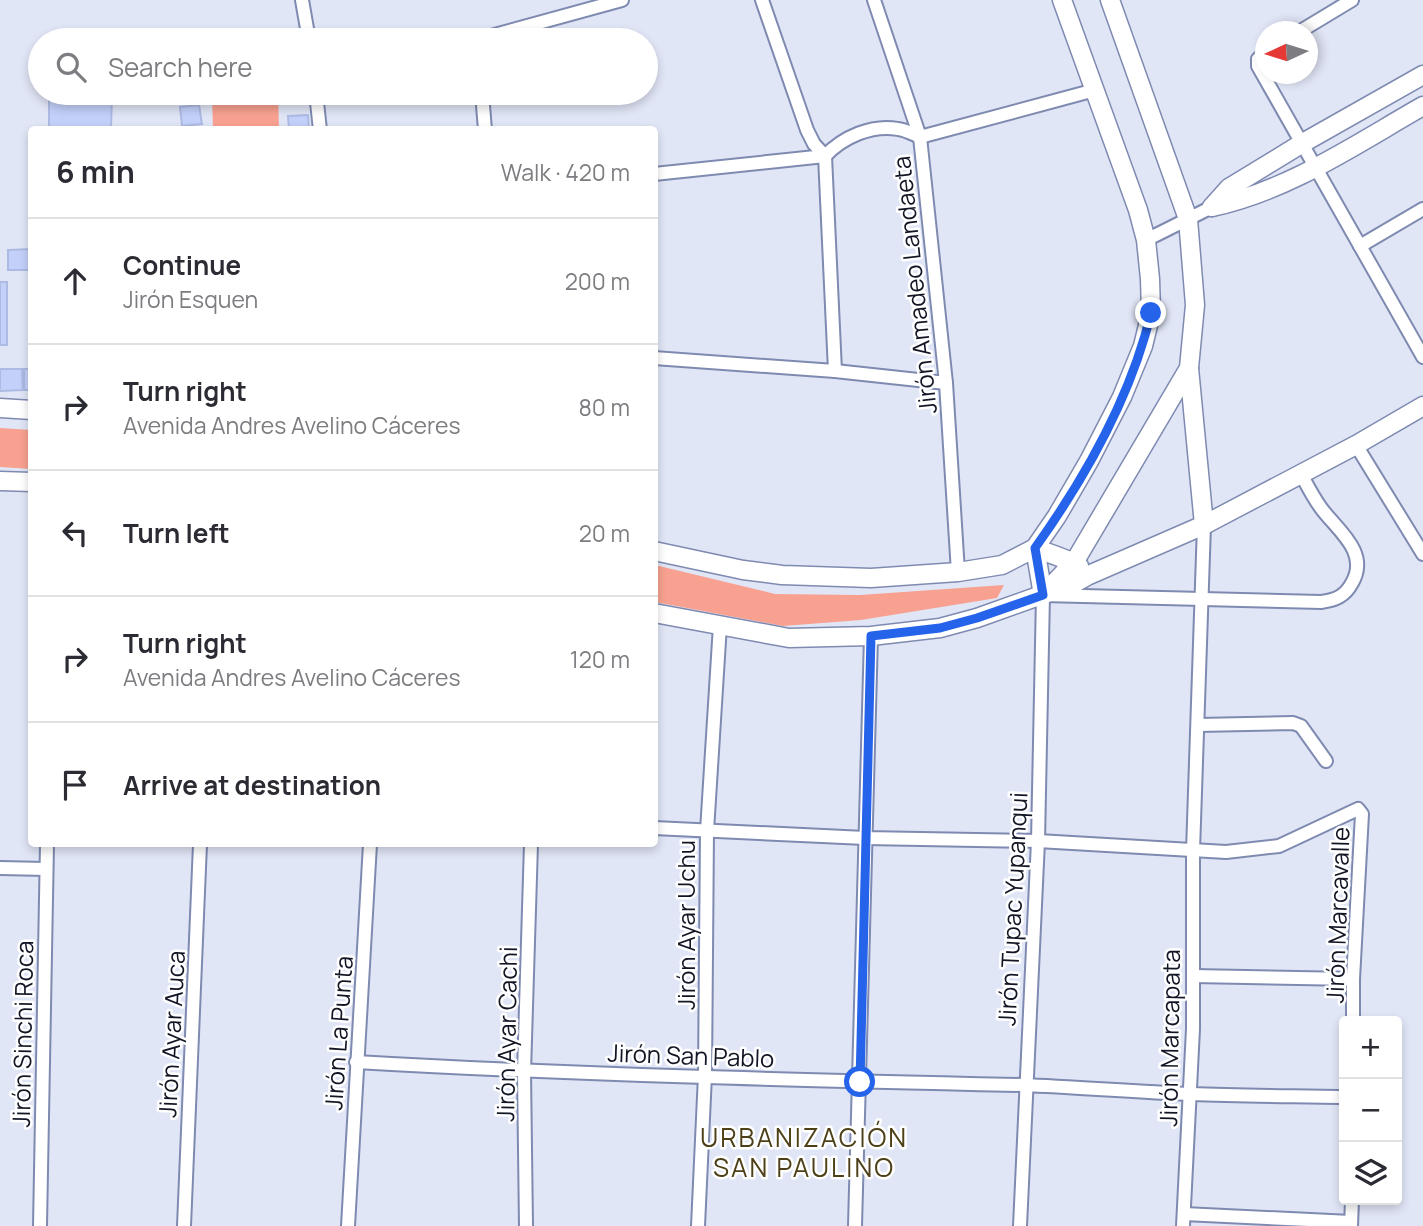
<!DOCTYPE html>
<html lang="en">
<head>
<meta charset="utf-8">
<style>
	:root { --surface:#fff; --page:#f7f7f7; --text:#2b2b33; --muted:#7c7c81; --line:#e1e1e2 }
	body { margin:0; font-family:Manrope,sans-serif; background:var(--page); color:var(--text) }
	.controls { position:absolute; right:21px; bottom:21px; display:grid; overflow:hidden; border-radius:7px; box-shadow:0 4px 10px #0003 }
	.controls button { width:63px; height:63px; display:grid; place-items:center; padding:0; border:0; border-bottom:2px solid var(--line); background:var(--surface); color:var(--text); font:35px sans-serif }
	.compass { position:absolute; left:1255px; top:21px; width:63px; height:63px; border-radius:50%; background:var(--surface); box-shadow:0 4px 10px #0003; rotate:266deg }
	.stop { position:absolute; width:21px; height:21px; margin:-16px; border:5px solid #2563eb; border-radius:50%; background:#fff }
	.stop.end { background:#2563eb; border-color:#fff; box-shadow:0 2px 7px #0008 }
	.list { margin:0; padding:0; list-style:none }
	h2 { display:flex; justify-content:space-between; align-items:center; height:91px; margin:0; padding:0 28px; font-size:30px }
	h2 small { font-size:23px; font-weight:400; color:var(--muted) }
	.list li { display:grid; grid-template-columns:46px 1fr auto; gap:21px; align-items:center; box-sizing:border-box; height:126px; padding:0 28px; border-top:2px solid var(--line) }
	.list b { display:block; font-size:26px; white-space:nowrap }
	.list p { margin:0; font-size:23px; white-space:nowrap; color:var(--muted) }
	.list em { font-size:23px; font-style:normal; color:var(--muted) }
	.icon { flex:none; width:38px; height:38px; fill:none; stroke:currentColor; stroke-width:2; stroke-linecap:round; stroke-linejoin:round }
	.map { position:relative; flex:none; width:1423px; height:1226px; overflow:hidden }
	.search { position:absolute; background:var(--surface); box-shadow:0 4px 10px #0003; left:28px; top:28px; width:630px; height:77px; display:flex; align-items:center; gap:18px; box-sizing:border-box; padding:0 24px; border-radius:38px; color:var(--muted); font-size:26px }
	.panel { position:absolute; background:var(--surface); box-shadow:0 4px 10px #0003; left:28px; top:126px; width:630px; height:721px; border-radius:7px }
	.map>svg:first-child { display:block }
</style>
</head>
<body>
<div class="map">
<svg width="1423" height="1226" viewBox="0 0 1423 1226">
	<rect width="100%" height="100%" fill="#e1e6f7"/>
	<g fill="#f8a190">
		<polygon points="278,93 279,129 213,129 212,96"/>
		<polygon points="0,428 31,430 31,469 0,467"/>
		<polygon points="655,565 775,594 860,595 1004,585 997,598 861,620 783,626 655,602"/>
	</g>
	<g fill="#c3d0fa" stroke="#adbae2" stroke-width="2">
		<polygon points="49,93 112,93 111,130 49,130"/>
		<polygon points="199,105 202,124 182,126 180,107"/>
		<polygon points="308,115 309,130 289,130 288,116"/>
		<polygon points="32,249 32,270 8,270 8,250"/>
		<rect x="0" y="282" width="7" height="63"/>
		<polygon points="0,369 22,369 23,390 0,391"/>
		<rect x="24" y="369" width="8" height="21"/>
	</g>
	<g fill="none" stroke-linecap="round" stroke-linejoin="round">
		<g stroke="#7e8ab0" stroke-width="16">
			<g id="street">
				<polyline points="302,0 309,40"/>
				<polyline points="762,0 807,130 814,144 825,156 835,371"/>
				<polyline points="874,0 920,137 946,383 958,572"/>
				<polyline points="1299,32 1352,0"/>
				<polyline points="476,40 622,0"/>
				<polyline points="1266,52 1258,59 1258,66 1423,357"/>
				<polyline points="316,93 320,130"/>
				<polyline points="482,93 485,130"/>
				<path d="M654 174 825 156C843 137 872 124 898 129 906 130 913 134 920 137L1095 90"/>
				<polyline points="1146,240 1212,207"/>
				<polyline points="1360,246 1423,209"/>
				<polyline points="654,358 835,371 946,383"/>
				<polyline points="1356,445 1423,554"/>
				<polyline points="1198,725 1293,723 1301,726 1326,761"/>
				<polyline points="654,828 865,838 1038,841 1226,852 1279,846 1358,809 1362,814 1353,979 1353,1021"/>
				<polyline points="0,868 46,869"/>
				<polyline points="1193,976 1353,979"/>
				<path d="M356 1062C578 1075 800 1080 1022 1085 1078 1087 1135 1092 1191 1094 1242 1096 1293 1096 1344 1097"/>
				<polyline points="1184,1214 1351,1222"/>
				<polyline points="40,1226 47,844"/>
				<polyline points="184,1226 200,844"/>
				<polyline points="348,1226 370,844"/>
				<polyline points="526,1226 524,1072 531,844"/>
				<polyline points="698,1226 705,1075 707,831 720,625"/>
				<polyline points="855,1226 871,636"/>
				<path d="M1020 1226 1038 841 1043 595 1321 602C1336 600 1345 596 1352 583 1370 552 1337 530 1321 508 1313 497 1307 485 1301 474"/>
				<polyline points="1183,1226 1193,1029 1193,851 1204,525"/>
				<polyline points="1351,1226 1352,1200"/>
			</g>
		</g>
		<g stroke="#7e8ab0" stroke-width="21">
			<g id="secondary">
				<polyline points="1212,207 1229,188 1301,144 1423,75"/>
				<path d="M1212 207C1288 191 1356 144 1423 106"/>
				<polyline points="1189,368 1204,525"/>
				<polyline points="0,408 32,410"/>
				<polyline points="0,481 32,482"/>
				<path d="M1035 548C1044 552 1074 561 1079 566"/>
				<polyline points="1035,548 1043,595"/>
				<polyline points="654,551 743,570 782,575 871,578 958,572 1002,565 1035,548 1057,516 1089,461 1122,397 1143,346 1151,313 1150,279 1146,240 1138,210 1062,0"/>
				<polyline points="1046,592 1075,561 1189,368 1195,305 1188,219 1110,0"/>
				<polyline points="654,613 789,638 871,636 940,628 977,618 1075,583 1089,575 1204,525 1356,445 1423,406"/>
			</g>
		</g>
		<use href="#street" stroke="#fff" stroke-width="12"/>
		<use href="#secondary" stroke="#fff" stroke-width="18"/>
	</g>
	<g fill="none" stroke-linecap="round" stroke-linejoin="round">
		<path stroke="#2563eb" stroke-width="9" d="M860 1082 871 636 940 628 977 618 1043 595 1035 548C1085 478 1131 397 1151 313"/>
	</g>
	<g text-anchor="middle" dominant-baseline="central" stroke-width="5" stroke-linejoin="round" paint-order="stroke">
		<g font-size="24" fill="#111524" stroke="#fff">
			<text transform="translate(914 285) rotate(-96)">Jirón Amadeo Landaeta</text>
			<text transform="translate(1012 909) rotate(-87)">Jirón Tupac Yupanqui</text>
			<text transform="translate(1337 915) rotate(-88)">Jirón Marcavalle</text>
			<text transform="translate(685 925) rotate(-90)">Jirón Ayar Uchu</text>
			<text transform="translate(338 1033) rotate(-86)">Jirón La Punta</text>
			<text transform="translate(22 1034) rotate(-89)">Jirón Sinchi Roca</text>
			<text transform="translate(171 1034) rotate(-87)">Jirón Ayar Auca</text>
			<text transform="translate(506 1034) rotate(-89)">Jirón Ayar Cachi</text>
			<text transform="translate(1169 1038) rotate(-89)">Jirón Marcapata</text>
			<text transform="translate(691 1055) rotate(2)">Jirón San Pablo</text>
		</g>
		<g font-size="26" letter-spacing="2" fill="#4d4018" stroke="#fff">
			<text x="804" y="1137">URBANIZACIÓN<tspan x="804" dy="30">SAN PAULINO</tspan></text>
		</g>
	</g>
</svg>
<div class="controls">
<button>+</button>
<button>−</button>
<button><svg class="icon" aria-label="layers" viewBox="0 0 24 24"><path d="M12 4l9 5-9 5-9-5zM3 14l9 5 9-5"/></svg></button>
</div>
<svg class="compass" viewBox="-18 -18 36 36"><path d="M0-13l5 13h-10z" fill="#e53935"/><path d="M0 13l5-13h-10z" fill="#7c7c81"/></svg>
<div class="stop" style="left:860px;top:1082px"></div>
<div class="stop end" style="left:1151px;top:313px"></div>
<div class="search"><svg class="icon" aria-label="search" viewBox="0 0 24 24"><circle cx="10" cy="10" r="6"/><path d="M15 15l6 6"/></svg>Search here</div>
<section class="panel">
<h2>6 min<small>Walk · 420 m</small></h2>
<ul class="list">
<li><svg class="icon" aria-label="ahead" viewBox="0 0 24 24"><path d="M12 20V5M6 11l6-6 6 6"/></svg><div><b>Continue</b><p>Jirón Esquen</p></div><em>200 m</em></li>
<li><svg class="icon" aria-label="right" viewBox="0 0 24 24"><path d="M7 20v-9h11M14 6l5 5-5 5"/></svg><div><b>Turn right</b><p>Avenida Andres Avelino Cáceres</p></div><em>80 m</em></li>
<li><svg class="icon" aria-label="left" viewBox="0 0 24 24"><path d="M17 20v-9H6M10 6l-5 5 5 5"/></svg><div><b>Turn left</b></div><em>20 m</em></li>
<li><svg class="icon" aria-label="right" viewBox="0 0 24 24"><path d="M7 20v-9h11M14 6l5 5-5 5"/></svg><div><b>Turn right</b><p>Avenida Andres Avelino Cáceres</p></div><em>120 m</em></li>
<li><svg class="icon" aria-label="arrive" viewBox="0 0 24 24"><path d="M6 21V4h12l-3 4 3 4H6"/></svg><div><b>Arrive at destination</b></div></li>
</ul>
</section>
</div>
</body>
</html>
